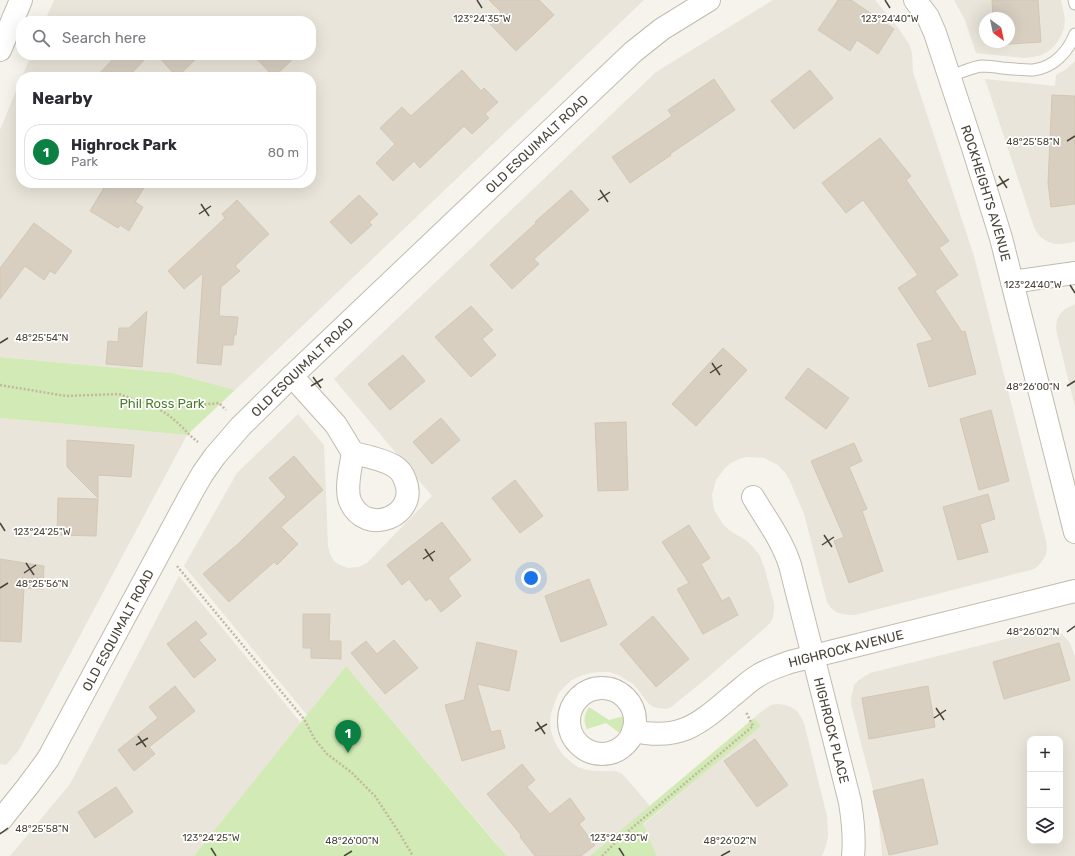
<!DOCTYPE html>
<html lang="en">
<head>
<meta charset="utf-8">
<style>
	:root { --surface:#fff; --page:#f7f7f7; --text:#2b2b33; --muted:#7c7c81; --line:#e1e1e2; --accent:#0b8043 }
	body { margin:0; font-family:Rubik,sans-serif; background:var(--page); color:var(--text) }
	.controls { position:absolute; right:12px; bottom:12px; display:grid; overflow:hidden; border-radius:8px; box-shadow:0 4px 16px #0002 }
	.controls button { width:36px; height:36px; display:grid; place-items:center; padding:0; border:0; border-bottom:1px solid var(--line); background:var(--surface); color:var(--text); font:20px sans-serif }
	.compass { position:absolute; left:979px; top:12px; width:36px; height:36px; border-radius:50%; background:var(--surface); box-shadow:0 4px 16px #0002; rotate:147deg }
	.you { position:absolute; left:531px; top:578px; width:14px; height:14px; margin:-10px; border:3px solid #fff; border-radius:50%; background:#1a73e8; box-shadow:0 0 0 6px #1a73e833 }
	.badge { display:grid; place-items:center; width:26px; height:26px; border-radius:50%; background:var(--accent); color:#fff; font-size:13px; font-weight:700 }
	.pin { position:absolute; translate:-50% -33px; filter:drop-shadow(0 1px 2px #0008) }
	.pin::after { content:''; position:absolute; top:21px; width:14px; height:12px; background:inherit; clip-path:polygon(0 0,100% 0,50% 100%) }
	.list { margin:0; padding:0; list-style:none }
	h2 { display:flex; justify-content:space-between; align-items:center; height:52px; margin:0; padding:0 16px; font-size:17px }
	h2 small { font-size:13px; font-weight:400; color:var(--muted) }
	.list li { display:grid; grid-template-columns:26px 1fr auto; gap:12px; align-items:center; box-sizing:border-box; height:56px; margin:0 8px 8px; padding:0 8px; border:1px solid var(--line); border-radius:16px }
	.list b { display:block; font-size:15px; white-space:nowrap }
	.list p { margin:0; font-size:13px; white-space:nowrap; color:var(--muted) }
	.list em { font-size:13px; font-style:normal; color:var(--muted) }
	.icon { flex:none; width:22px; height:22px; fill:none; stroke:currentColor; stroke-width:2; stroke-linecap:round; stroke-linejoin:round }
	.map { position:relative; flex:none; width:1075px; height:856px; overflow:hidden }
	.search { position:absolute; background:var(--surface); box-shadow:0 4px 16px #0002; left:16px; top:16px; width:300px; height:44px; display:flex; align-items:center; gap:10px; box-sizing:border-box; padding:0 14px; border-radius:16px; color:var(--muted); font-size:15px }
	.panel { position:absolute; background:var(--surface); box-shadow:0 4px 16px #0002; left:16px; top:72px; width:300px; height:116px; border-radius:16px }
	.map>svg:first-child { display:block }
</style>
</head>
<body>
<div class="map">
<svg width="1075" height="856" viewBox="0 0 1075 856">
	<rect width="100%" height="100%" fill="#f6f3ec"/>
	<g fill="#eae5da" fill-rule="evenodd">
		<polygon points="54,0 644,0 235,390 173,373 0,357 0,130 21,79 21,183 311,183 311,77 22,77 31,55 311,55 311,21 45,21"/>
		<polygon points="773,0 875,0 899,29 909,44 912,53 913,72 974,256 1046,541 1047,547 1046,554 1043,560 1039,565 1034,569 1027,571 855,615 849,615 842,614 836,612 831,608 827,602 804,514 789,479 786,474 778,465 764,458 747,457 739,459 731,463 725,468 716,480 712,495 714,510 723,524 729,530 747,541 755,549 760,556 765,570 774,603 774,610 773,617 770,623 765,628 707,678 670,708 664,709 653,707 648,703 639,691 633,684 618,675 609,672 599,672 590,673 581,676 572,680 564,687 558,694 551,713 550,722 551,731 554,740 558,748 564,756 571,762 578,767 587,770 596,771 614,771 621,773 626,778 650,806 590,856 507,856 346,666 307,715 184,566 237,473 298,414 324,445 328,546 330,554 334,561 338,564 348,568 359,567 368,562 432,496 334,379 656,72"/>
		<path d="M954 0H1061L1065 19 1064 28 1061 36 1056 44 1050 50 1042 55 1033 57 1024 58 976 53 965 20ZM985 18H1009V42H985Z"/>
		<polygon points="1075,61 1075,242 1062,244 1055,244 1048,242 1042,238 1037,233 1034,227 985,79 1055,86 1056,75 1065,70"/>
		<polygon points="1075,304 1075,407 1057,334 1056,327 1057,320 1060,314 1065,309"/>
		<polygon points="0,418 187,435 19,750 6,765 0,764"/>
		<polygon points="179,576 301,723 195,856 10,856 70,784"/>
		<path d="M1042 630H1049L1061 633 1070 643 1075 657V856H882L878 809 851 704V698L854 685 859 680 870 673ZM1030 739H1060V841H1030Z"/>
		<polygon points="778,704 785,705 791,707 797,711 801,717 804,723 827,816 828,836 826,846 822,856 657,856 643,825 760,726 754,718 758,714 771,705"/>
	</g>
	<g fill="#d2eab5">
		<polygon points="0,357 173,373 235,390 187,435 0,418"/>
		<polygon points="346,666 492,839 507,856 194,856"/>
		<path d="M589 707 609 720 625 716C626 723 625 729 621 734L606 723 587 729C583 722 584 714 589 707Z"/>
		<polygon points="754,718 761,726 643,824 657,856 590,856"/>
	</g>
	<g fill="#d8cfc1" stroke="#d3c7b4">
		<polygon points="489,0 539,0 554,15 516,51 489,23 501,12"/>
		<polygon points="838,0 851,0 894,29 878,54 857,40 850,51 818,30"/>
		<polygon points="992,0 1038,0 1041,42 995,45 994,42 1009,42 1009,18 993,18"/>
		<polygon points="117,55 149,55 128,77 96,77"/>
		<polygon points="157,55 200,55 177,77"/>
		<polygon points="253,55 297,55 274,77"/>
		<polygon points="462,70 481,91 484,88 498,102 485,114 489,118 472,134 464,126 420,168 414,161 393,181 376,163 395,144 380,128 402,107 411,116"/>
		<polygon points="810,70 833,98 794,129 771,101"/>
		<polygon points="714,79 735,110 670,154 671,155 630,183 612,157 672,116 668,110"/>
		<polygon points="1052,95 1075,96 1075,204 1051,207 1048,183"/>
		<polygon points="880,138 911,176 906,180 949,241 939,248 958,275 935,291 962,332 965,331 976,374 929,387 917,344 933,340 898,288 918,275 863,200 846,213 822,183"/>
		<polygon points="107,183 147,183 135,202 143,207 129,231 120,225 118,228 90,211"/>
		<polygon points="571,190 589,210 534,259 539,264 512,289 490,265 536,223 535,222"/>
		<polygon points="359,195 378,214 369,222 372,225 351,244 330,222"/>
		<polygon points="237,200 269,234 235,266 240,271 221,287 219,316 238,317 236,335 234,335 233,345 223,345 221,365 197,363 203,273 184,289 168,271 225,218 222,214"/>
		<polygon points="34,223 72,251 55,274 50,271 44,280 25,266 0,299 0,268"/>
		<polygon points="471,306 493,330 482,339 496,355 471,377 435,337"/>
		<polygon points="147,311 142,367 106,364 108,341 118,342 119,328 129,328"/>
		<polygon points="723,348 747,370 696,426 672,404"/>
		<polygon points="403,355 425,381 390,410 368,384"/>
		<polygon points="808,368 849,398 826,429 785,398"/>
		<polygon points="991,410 1009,481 979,490 960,419"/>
		<polygon points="441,418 460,440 432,464 413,442"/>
		<polygon points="626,422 628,490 598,491 595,423"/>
		<polygon points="67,440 134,445 131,477 98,475 98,498 67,467"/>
		<polygon points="854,443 862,461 849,467 867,509 862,511 883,571 849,583 834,541 844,537 811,461"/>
		<polygon points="294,456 323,490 281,527 298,544 277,565 274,562 229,602 203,574 239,543 286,497 269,478"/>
		<polygon points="515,480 543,516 520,533 492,498"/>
		<polygon points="988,494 995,519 980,524 988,552 958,560 943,507"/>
		<polygon points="58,498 98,499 96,536 57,535"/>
		<polygon points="442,522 471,560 448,578 461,596 441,612 430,598 426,601 409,579 402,585 387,565"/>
		<polygon points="689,525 710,558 701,564 722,601 729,597 738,615 703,634 677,589 689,583 662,542"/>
		<polygon points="0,559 44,566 43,589 24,588 21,642 0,641"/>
		<polygon points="589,579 607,625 561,642 545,596"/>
		<polygon points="303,614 330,614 329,641 341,641 341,659 311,658 311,648 303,648"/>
		<polygon points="653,616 689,659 656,687 620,644"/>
		<polygon points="196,621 207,634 199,640 216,660 194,678 167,644"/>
		<polygon points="394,640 418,668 385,694 351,653 366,641 377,654"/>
		<polygon points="477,642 517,651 509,691 477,684 491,732 500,730 505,748 462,761 445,705 464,700"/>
		<polygon points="1059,643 1070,680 1004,699 993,662"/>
		<polygon points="175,686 195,711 149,747 155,754 134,771 118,750 158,718 149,707"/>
		<polygon points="928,686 935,727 869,739 862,698"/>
		<polygon points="755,739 788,785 757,807 724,761"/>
		<polygon points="522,764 535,780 527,787 550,814 570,798 585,819 579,824 595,845 581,856 535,856 520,837 521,835 487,794"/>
		<polygon points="923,779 938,844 889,855 873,791"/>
		<polygon points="116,787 133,812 95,838 78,812"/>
	</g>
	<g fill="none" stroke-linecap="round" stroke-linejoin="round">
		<g stroke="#c2bbae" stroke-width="13">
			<g id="service">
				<polyline points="1074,0 1075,4"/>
				<path d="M949 76C957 74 973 67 981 66 988 66 996 67 1002 68 1013 69 1023 70 1033 70 1053 68 1068 52 1075 34"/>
			</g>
		</g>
		<g stroke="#c2bbae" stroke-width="24">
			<g id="minor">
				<path id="s1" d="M915 0 928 17 935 33 974 151 1001 238 1075 532"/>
				<polyline points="0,50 21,0"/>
				<polyline points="1012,282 1075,273"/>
				<path d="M292 376 336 425 353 453C351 466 345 488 350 501 365 538 420 516 405 480 403 474 399 469 394 466 382 459 366 456 353 453"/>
				<path id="s2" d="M753 497C766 519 782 540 790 565L850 802C853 821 855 838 853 856"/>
				<circle cx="602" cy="721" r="33"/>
				<path id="s3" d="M633 731C680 741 698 725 732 696 741 689 749 681 759 675 769 669 779 666 790 662L1075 591"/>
				<path id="s4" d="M0 821 28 786 48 759 193 490 203 473 215 456 241 426 292 376 633 52 662 29 709 0"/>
			</g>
		</g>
		<g stroke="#c4b79f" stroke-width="2.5" stroke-dasharray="2 2" stroke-linecap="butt">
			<polyline points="0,385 66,396 119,394 157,408 179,407 219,403 226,410"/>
			<path d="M157 408C166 413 174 419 181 426 187 432 191 437 198 442"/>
			<polyline points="177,566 304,719 314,738 327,754 351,772 375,796 398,831 413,856"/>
			<polyline points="602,856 620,838 753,726 746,712"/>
		</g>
		<use href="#service" stroke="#fff" stroke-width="11"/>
		<use href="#minor" stroke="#fff" stroke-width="22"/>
	</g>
	<path fill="none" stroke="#4b4439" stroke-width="1.5" d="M477 0 482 8M885 0 890 8M1067 141 1075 136M999 176 1007 188M997 186 1009 179M600 190 608 202M598 200 610 192M201 204 209 216M199 214 211 206M1070 285 1075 293M0 343 8 338M712 363 720 375M710 373 722 365M313 377 321 388M311 386 323 379M1067 386 1075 381M0 523 5 531M824 535 832 547M822 545 834 537M425 549 433 561M423 559 435 551M26 563 34 575M24 573 36 565M0 588 8 583M1067 632 1075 626M936 708 944 720M934 718 946 710M537 722 545 734M535 731 547 724M138 736 146 747M136 745 148 738M0 834 8 828M211 848 216 856M619 848 624 856M344 856 352 851M721 856 730 851"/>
	<g text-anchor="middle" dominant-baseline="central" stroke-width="3.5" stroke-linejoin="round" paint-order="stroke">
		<g font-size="13" fill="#4b4439" stroke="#fff">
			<text stroke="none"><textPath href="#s4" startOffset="873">OLD ESQUIMALT ROAD</textPath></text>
			<text stroke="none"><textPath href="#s1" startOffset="207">ROCKHEIGHTS AVENUE</textPath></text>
			<text stroke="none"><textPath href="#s4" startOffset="549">OLD ESQUIMALT ROAD</textPath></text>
			<text stroke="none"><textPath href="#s4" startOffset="225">OLD ESQUIMALT ROAD</textPath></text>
			<text stroke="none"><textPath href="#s3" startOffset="236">HIGHROCK AVENUE</textPath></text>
			<text stroke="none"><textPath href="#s2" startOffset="248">HIGHROCK PLACE</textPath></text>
		</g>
		<g font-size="13" fill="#4a7f2a" stroke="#fff">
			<text x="162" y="403">Phil Ross Park</text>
		</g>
	</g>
	<g font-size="10" text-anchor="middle" fill="#4b4439" stroke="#fff" stroke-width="3.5" stroke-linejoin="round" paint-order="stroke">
		<text x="482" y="22">123°24'35"W</text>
		<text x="890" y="22">123°24'40"W</text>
		<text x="1033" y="145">48°25'58"N</text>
		<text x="1033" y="288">123°24'40"W</text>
		<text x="42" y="341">48°25'54"N</text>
		<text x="1033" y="390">48°26'00"N</text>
		<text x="42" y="535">123°24'25"W</text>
		<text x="42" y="587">48°25'56"N</text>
		<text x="1033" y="635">48°26'02"N</text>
		<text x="42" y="832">48°25'58"N</text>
		<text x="211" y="841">123°24'25"W</text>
		<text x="619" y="841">123°24'30"W</text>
		<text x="352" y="844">48°26'00"N</text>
		<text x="730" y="844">48°26'02"N</text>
	</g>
</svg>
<div class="controls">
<button>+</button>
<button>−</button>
<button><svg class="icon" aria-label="layers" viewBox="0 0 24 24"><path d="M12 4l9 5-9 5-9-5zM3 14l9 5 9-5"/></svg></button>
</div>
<svg class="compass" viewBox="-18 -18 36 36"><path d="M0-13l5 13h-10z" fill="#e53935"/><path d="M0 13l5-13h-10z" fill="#7c7c81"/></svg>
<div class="you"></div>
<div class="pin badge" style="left:348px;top:753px">1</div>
<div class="search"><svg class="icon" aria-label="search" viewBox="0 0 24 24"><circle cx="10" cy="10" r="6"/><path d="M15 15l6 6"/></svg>Search here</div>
<section class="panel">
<h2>Nearby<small></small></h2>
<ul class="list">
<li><span class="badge">1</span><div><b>Highrock Park</b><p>Park</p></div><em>80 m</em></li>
</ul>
</section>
</div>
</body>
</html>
